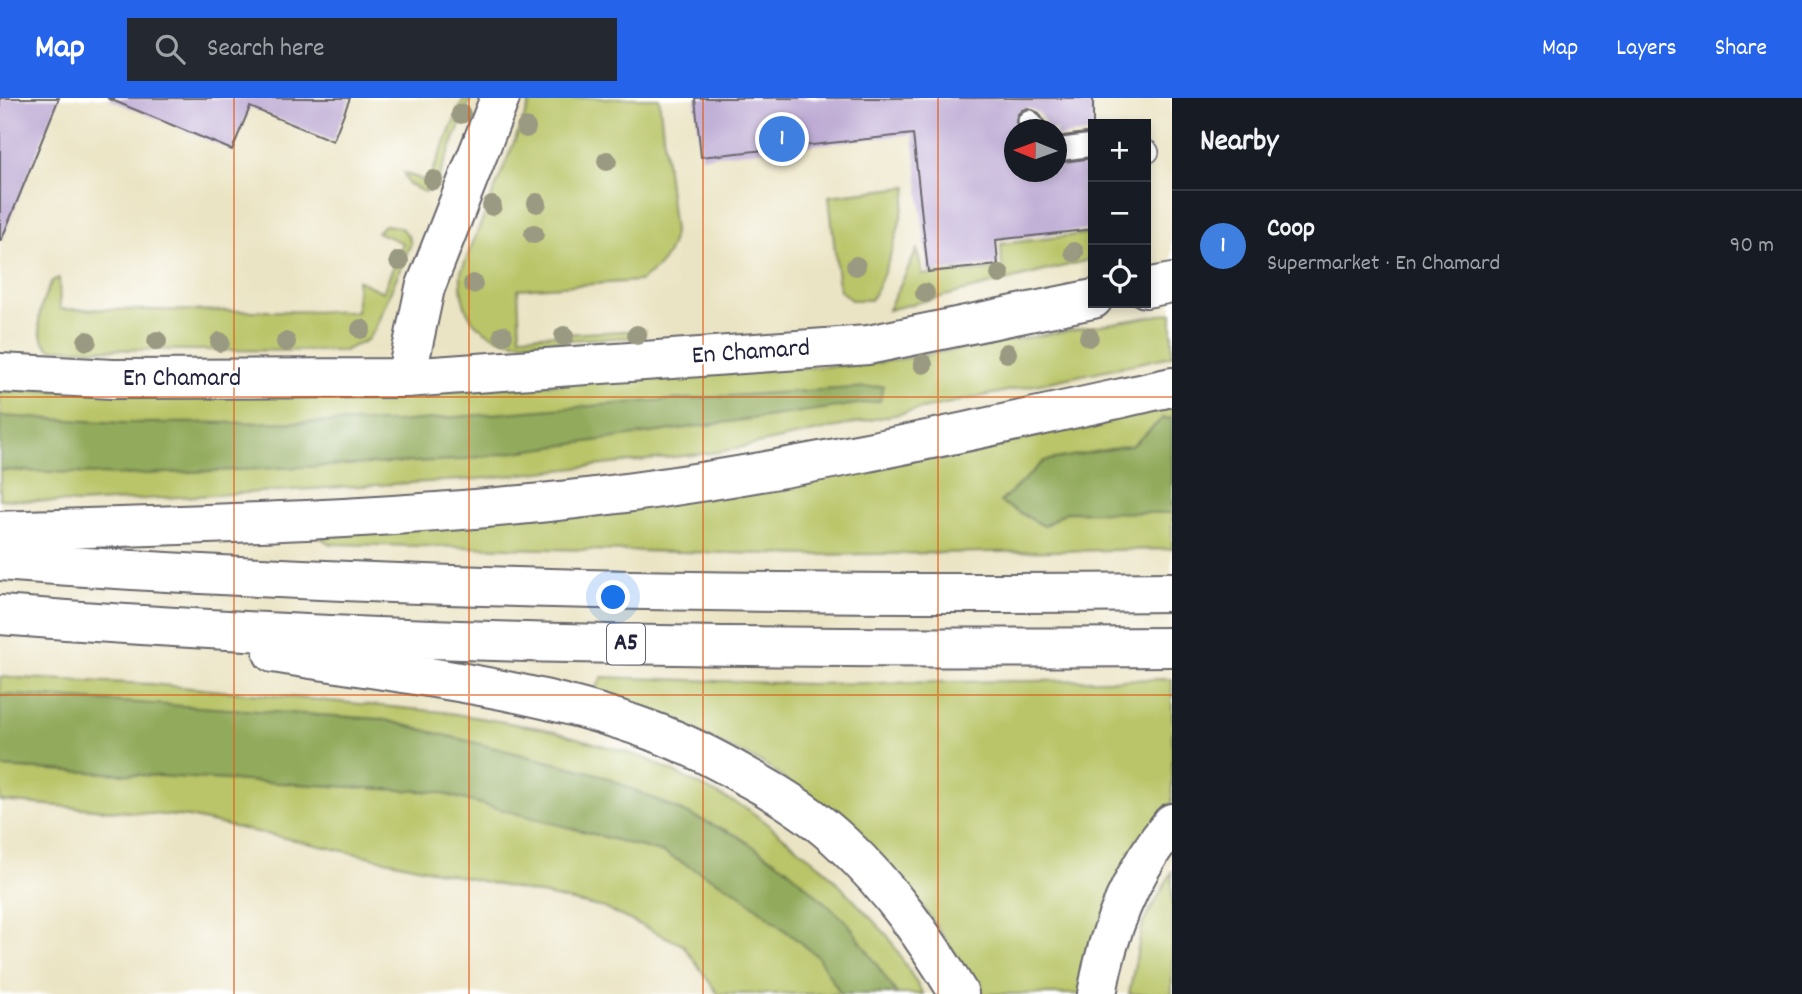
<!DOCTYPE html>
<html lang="en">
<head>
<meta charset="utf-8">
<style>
	:root { --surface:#171b24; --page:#242831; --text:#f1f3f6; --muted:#9ea1a6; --line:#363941; --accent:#2563eb }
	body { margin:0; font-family:Dekko,sans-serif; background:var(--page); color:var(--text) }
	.controls { position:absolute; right:21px; top:21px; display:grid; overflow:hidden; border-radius:0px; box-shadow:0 4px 10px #0003 }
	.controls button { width:63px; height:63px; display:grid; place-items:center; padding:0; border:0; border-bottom:2px solid var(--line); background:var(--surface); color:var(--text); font:35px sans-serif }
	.compass { position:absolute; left:1004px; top:21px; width:63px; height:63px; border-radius:50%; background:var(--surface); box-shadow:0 4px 10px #0003; rotate:271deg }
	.you { position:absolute; left:614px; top:500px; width:24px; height:24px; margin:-18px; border:5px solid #fff; border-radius:50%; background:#1a73e8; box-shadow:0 0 0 10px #1a73e833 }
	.badge { display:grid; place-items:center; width:46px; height:46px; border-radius:50%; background:var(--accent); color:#fff; font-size:23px; font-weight:700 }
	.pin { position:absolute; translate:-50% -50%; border:4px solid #fff; box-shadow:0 2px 7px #0006 }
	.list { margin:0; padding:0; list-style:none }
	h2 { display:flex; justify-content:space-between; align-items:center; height:91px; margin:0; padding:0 28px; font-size:30px }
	h2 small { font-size:23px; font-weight:400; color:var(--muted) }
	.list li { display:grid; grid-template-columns:46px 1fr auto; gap:21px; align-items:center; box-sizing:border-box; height:112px; padding:0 28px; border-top:2px solid var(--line) }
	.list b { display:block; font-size:26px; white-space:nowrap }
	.list p { margin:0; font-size:23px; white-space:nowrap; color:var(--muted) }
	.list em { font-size:23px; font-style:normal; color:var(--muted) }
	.icon { flex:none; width:38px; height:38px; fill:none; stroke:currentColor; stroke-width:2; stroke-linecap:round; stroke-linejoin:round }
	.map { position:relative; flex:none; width:1172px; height:896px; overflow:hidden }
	header { display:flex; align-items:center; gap:42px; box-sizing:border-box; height:98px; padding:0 35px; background:var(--accent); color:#fff }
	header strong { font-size:33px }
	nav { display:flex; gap:38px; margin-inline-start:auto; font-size:24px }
	.search { width:490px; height:63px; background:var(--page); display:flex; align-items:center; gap:18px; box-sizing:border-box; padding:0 24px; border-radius:0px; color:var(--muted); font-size:26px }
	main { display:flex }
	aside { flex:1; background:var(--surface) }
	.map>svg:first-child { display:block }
</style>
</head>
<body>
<header>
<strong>Map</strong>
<div class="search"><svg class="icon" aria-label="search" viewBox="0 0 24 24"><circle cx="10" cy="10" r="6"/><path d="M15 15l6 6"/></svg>Search here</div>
<nav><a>Map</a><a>Layers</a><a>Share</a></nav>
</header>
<main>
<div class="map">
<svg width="1172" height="896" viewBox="0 0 1172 896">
	<rect width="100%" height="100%" fill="#fff"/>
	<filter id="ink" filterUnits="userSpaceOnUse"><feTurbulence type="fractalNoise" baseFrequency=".0143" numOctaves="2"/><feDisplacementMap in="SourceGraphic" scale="14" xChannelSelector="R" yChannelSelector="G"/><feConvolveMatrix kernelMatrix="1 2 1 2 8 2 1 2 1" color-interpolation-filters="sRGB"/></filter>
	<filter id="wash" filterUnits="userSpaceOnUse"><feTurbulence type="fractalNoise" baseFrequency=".00686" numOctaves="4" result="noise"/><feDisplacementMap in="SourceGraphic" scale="28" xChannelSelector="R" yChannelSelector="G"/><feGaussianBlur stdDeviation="1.57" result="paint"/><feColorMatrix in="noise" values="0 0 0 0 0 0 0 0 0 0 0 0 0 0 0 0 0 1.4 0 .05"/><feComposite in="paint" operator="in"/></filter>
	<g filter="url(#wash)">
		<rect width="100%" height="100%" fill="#ebe4c4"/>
		<g fill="#b9c567" stroke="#6e7451" stroke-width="2">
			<polygon points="464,0 471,0 434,91 424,94 408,86 404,75 428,84"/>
			<path d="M532 0H659L674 134C671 158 659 171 639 183L518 191 520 238 645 232 644 239 514 244C474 236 459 214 461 174Z"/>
			<path d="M908 89C899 129 891 166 871 202H851L840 193 838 182 829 98Z"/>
			<path d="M384 127C400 128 406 130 411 145L375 231 367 242 344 253 50 251C30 233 41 204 52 183L59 180 60 211 357 214V182L383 194 403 145 377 134Z"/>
			<polygon points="1093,135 1093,161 888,212 917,152 923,177 1002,171 1001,146"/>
			<polygon points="1172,215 1172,258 719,354 478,381 79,405 0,401 0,292 415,295 878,265"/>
			<polygon points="1172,303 1172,451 812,457 330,446 320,439"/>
			<polygon points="0,579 151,586 443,614 545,631 643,659 748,711 823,770 888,838 923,896 718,896 683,847 604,810 188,719 0,703"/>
			<polygon points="602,579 807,586 1172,581 1172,705 1138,740 1083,896 982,896 922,807 850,730 763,665 652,614 601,600 596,590"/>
			<polygon points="1172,774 1172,896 1129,896 1143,825"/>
		</g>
		<g fill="#92aa5c" stroke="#5a664c" stroke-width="2">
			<polygon points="883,288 880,303 458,362 123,377 0,372 0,318 123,325 395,324 652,303"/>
			<polygon points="1163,320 1172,321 1172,415 1066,414 1044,428 1000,404 1044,363 1133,347"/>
			<polygon points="0,596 381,621 598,676 736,737 785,769 848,825 897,896 841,896 817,858 736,793 664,755 436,694 0,669"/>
		</g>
		<g id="blocks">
			<g fill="#bca9d3">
				<polygon points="0,0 59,0 1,143 0,143"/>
				<polygon points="107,0 350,0 333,43 250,9 232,52"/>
				<polygon points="695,0 1093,0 1093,34 1056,39 1056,32 1049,32 1039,15 1028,10 1022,12 1017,17 1016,24 1019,32 1014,32 1014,74 1056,74 1056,65 1093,60 1093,131 996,142 998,167 928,174 913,36 701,59"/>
			</g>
		</g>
	</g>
	<g filter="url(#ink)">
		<use href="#blocks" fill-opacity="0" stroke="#68666b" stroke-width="2"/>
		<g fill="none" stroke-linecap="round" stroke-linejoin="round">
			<g stroke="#68666b" stroke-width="24">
				<g id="service">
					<polyline points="1029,23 1036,32"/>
					<polyline points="1056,52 1093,47"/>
					<polyline points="1146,53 1148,54"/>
				</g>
			</g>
			<g stroke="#68666b" stroke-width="42">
				<g id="minor">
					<polyline points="1146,190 1172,185"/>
					<polyline points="0,275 113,281 406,280 868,247 1093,201"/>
					<polyline points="406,280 425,190 500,0"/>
				</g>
			</g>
			<g stroke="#68666b" stroke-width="42">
				<g id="motorway">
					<path d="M0 433C198 426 396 423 594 399 789 375 980 331 1172 289"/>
					<path d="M0 463C389 492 782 498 1172 494"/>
					<path d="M0 517C390 548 781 551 1172 549"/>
					<path d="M273 555C396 575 535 589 652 633 685 645 716 661 747 679 781 697 815 719 843 746 890 790 926 841 959 896"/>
					<path d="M1097 896C1108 832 1130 775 1172 725"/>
				</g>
			</g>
			<use href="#service" stroke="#fff" stroke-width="21"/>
			<use href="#minor" stroke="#fff" stroke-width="38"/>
			<use href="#motorway" stroke="#fff" stroke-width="38"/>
		</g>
		<g fill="#9a9981">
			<circle cx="461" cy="16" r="10"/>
			<circle cx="526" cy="30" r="10"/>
			<circle cx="607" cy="63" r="10"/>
			<circle cx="433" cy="82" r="10"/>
			<circle cx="537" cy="105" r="10"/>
			<circle cx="492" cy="108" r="10"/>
			<circle cx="534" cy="136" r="10"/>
			<circle cx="1074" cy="154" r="10"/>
			<circle cx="399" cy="163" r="10"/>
			<circle cx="856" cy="168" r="10"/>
			<circle cx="1000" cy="176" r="10"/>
			<circle cx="473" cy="186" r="10"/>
			<circle cx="925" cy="195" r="10"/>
			<circle cx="361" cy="231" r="10"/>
			<circle cx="503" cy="237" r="10"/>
			<circle cx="637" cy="237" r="10"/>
			<circle cx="564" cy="238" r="10"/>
			<circle cx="1089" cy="239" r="10"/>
			<circle cx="87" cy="243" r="10"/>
			<circle cx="157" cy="243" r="10"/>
			<circle cx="220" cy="244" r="10"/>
			<circle cx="286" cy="244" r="10"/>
			<circle cx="1007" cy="255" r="10"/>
			<circle cx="923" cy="266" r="10"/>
		</g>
	</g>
	<path fill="none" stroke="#de560e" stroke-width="2" stroke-opacity="0.55" d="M234 0V896M469 0V896M703 0V896M938 0V896M0 299H1172M0 597H1172"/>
	<g text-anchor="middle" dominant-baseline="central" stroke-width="5" stroke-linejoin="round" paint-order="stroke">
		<rect fill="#fff" stroke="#646476" stroke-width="2" x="607" y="525.5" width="38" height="41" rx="5"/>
		<g font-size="24" font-weight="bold" fill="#22223b">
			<text x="626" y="546">A5</text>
		</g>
		<g font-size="26" fill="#22223b" stroke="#fff">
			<text transform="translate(751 255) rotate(-4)">En Chamard</text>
			<text x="182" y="281">En Chamard</text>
		</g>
	</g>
</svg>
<div class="controls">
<button>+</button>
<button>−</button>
<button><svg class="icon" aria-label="locate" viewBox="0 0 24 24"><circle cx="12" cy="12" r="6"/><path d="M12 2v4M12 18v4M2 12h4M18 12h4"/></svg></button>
</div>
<svg class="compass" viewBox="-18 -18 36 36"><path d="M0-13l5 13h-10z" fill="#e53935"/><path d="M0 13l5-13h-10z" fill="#9ea1a6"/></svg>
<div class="you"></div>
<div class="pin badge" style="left:782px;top:41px;background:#3f7fe0">1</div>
</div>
<aside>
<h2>Nearby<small></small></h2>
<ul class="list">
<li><span class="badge" style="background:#3f7fe0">1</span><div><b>Coop</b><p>Supermarket · En Chamard</p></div><em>90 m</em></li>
</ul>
</aside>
</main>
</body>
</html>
